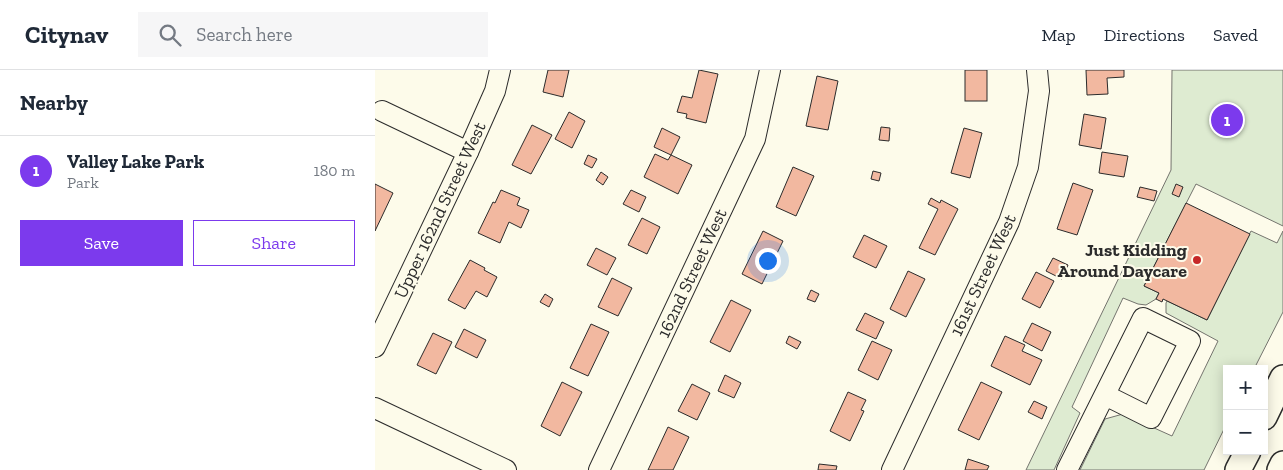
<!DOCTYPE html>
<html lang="en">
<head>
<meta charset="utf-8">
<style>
	:root { --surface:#fff; --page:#f6f6f7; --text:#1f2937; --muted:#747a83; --line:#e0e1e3; --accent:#7c3aed }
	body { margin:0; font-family:"Zilla Slab",serif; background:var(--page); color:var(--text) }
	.controls { position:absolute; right:15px; bottom:15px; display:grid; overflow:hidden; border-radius:0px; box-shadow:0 2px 12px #0003 }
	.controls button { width:45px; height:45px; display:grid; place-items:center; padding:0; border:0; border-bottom:1px solid var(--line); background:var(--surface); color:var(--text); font:25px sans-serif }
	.you { position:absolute; left:392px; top:190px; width:18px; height:18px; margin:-12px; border:4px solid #fff; border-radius:50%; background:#1a73e8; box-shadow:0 0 0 8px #1a73e833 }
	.badge { display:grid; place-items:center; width:32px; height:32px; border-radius:50%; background:var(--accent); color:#fff; font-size:16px; font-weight:700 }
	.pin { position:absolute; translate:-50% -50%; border:2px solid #fff; box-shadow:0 1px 5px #0006 }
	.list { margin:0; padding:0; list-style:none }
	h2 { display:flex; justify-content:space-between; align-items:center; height:65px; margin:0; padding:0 20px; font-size:21px }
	h2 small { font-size:16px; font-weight:400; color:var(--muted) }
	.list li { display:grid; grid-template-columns:32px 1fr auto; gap:15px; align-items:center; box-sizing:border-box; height:70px; padding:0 20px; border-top:1px solid var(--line) }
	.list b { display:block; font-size:19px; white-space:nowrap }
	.list p { margin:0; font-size:16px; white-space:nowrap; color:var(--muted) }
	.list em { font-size:16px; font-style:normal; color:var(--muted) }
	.actions { display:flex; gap:10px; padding:15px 20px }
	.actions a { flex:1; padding:11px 0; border:1px solid var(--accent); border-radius:0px; text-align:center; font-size:18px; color:var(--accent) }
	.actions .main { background:var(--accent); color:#fff }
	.icon { flex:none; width:28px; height:28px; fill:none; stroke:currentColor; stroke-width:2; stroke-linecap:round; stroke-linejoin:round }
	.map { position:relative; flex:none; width:908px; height:400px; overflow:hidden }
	header { display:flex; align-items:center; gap:30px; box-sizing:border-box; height:70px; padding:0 25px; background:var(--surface); border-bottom:1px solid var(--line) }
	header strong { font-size:24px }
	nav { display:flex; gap:28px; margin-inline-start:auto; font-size:18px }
	.search { width:350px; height:45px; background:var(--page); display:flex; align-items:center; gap:12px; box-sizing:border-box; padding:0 18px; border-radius:0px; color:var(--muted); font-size:19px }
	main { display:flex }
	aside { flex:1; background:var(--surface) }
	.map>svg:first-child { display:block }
</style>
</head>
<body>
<header>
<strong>Citynav</strong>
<div class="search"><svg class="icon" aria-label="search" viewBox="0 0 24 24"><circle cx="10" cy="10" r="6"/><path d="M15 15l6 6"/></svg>Search here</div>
<nav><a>Map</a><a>Directions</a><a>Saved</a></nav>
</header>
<main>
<aside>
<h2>Nearby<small></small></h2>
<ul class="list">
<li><span class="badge">1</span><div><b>Valley Lake Park</b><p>Park</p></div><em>180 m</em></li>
</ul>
<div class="actions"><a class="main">Save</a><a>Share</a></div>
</aside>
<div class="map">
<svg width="908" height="400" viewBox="0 0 908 400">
	<rect width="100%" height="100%" fill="#fdfbea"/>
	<g fill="#deebd1" stroke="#74746e">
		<polygon points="797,0 908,0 908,156 821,114 769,216 784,223 781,229 771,235 763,234 748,228 697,337 705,343 679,400 651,400 796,100"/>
		<polygon points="876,161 902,173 908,161 908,242 879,299 852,299 852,353 829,400 705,400 730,349 748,344 797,366 843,271 791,243 791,233 792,231 832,250"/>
	</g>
	<g fill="#f2b8a0" stroke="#2b2b2b">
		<polygon points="173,0 194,0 188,27 168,22"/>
		<polygon points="324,0 343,4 331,53 311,48 312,44 302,42 307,26 317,28"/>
		<rect x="590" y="0" width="22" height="31"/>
		<polygon points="711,0 749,0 749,7 732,8 733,24 712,25"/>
		<polygon points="442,6 463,11 453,60 431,56"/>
		<polygon points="194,42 210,51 197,78 180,69"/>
		<polygon points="709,44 731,48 726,79 704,75"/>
		<polygon points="157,55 177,65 156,104 137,95"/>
		<polygon points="506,57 515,58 514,71 504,70"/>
		<polygon points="287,58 305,67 296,85 279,77"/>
		<polygon points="589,58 607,63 595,108 576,103"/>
		<polygon points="727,82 753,86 749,107 724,103"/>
		<polygon points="280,84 293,90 296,85 317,95 303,124 269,107"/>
		<polygon points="213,85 222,89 217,98 209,94"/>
		<polygon points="418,97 439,106 421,146 401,137"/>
		<polygon points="498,101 506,103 504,111 496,109"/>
		<polygon points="226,102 233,107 228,115 221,110"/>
		<polygon points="698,113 718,120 702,165 682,159"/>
		<polygon points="0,114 18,123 0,161"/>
		<polygon points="801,114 808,117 804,127 797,124"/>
		<polygon points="765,117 782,121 779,131 762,127"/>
		<polygon points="126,120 145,128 142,135 154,140 146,158 134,152 125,173 103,163 118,132 120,133"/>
		<polygon points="256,120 271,127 264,142 248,134"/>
		<polygon points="556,128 565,133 566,130 583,139 560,185 544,178 563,139 553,134"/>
		<polygon points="811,133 875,164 832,250 788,229 787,232 781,229 784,223 769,216"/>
		<polygon points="267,148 285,157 272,184 253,175"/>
		<polygon points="388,161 408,171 387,214 367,204"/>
		<polygon points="489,165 512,176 501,198 478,187"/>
		<polygon points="221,178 241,188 232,205 212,195"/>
		<polygon points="678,188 693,195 687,209 671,201"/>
		<polygon points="95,190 110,198 109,200 122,207 112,227 101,221 90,239 73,230"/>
		<polygon points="533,201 550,209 531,247 515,239"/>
		<polygon points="661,202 679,211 665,238 647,229"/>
		<polygon points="237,208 257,218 243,246 223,237"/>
		<polygon points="436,220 444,224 440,232 432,229"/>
		<polygon points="170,224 178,229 174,237 165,232"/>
		<polygon points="356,230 376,240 355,282 335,272"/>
		<polygon points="490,243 509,252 501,269 481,260"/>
		<polygon points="657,253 676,262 667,281 648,271"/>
		<polygon points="216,254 234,262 213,306 195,298"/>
		<polygon points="89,259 111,270 102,288 80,277"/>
		<polygon points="58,263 77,272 61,304 42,295"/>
		<polygon points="414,266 426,272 422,279 411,273"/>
		<polygon points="630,266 650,275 647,281 667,290 655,315 616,296"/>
		<polygon points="497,271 517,280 503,310 483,300"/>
		<polygon points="350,305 366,313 359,328 343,321"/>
		<polygon points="187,312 207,322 185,366 166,356"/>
		<polygon points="606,312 627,322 604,370 583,360"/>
		<polygon points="317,314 335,323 322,350 303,341"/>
		<polygon points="473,322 491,330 486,340 489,341 475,371 455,361"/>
		<polygon points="659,331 672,337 667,349 653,342"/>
		<polygon points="293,357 314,367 298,400 273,400"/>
		<polygon points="593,389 614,396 612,400 590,400"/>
		<polygon points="444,394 462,396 461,400 443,400"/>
	</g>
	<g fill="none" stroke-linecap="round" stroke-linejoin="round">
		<g stroke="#2b2b2b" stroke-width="22">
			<g id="minor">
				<polyline points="7,41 93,82"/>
				<polyline points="0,277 93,82 120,21 125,0"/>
				<polyline points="0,338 131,400"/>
				<polyline points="224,400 380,69 395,0"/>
				<polyline points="517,400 634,152 653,97 664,21 662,0"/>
				<polyline points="692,400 768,248 815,271 776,348 730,325"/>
			</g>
		</g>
		<g stroke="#2b2b2b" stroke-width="28">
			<g id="major">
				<polyline points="889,347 908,308"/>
				<polyline points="863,400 873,381"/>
				<polyline points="905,400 908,394"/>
			</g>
		</g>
		<use href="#minor" stroke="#fdfbea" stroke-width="20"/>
		<use href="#major" stroke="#fdfbea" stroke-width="25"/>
	</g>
	<circle fill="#c62828" stroke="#fdfbea" stroke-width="2" cx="822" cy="190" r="5"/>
	<g text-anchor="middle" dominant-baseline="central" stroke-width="4" stroke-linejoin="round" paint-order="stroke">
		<g font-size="18" fill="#2b2b2b" stroke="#fdfbea">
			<text transform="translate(65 140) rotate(-65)">Upper 162nd Street West</text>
			<text transform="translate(317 203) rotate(-65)">162nd Street West</text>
			<text transform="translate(608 205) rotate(-65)">161st Street West</text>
		</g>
		<g font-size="18" font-weight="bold" fill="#2b2b2b" stroke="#fdfbea" text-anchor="end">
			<text x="812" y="180">Just Kidding<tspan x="812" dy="21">Around Daycare</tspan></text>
		</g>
	</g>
</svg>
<div class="controls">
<button>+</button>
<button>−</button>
</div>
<div class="you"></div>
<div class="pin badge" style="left:852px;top:50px">1</div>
</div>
</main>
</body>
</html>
